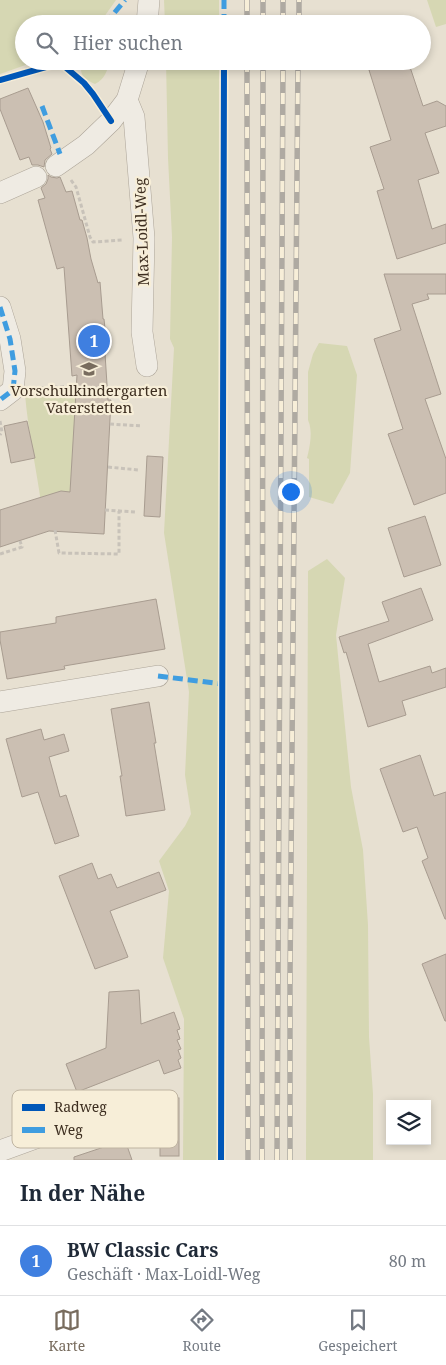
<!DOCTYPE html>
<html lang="de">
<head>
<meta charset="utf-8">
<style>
	:root { --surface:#fff; --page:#f2f2f3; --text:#1f2937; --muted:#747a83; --line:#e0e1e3; --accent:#786c5e }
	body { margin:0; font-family:"Noto Serif",serif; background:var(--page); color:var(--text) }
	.controls { position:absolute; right:15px; bottom:15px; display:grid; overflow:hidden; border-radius:0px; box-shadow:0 2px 8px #0003 }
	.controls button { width:45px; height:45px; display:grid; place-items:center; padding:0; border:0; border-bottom:1px solid var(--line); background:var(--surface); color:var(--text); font:25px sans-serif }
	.you { position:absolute; left:290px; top:491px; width:18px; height:18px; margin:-12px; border:4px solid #fff; border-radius:50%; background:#1a73e8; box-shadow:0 0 0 8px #1a73e833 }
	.badge { display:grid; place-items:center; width:32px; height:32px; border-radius:50%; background:var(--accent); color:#fff; font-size:16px; font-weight:700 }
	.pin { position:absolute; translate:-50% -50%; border:2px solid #fff; box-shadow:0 1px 5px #0006 }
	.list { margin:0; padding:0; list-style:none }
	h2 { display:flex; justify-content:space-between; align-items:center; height:65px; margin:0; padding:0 20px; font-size:21px }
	h2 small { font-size:16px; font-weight:400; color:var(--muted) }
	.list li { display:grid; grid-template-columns:32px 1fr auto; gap:15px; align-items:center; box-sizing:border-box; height:70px; padding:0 20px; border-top:1px solid var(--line) }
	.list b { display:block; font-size:19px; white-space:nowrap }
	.list p { margin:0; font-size:16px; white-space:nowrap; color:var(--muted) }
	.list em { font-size:16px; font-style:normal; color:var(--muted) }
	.icon { flex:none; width:28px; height:28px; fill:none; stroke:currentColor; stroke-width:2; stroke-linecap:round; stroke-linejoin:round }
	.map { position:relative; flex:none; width:446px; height:1160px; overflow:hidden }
	.search { position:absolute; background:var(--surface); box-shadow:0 2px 8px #0003; left:15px; right:15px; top:15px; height:55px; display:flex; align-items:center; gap:12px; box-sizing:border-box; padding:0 18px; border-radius:28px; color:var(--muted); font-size:19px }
	.sheet { height:135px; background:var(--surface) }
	nav { display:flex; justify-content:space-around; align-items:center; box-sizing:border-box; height:70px; border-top:1px solid var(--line); background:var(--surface); font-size:14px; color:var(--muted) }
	nav a { display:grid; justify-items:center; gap:2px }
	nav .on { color:var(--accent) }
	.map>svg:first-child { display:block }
</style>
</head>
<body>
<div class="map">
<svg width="446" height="1160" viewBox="0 0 446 1160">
	<rect width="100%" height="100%" fill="#e7e0d1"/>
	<g fill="#d6d7b3">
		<polygon points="0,0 116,0 99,24 24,24 24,61 37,61 0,74"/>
		<polygon points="164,0 219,0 219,24 165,24"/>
		<polygon points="427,0 446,0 446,24 436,27"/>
		<path d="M81 61H110C107 71 105 79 95 84 82 78 80 75 81 61Z"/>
		<polygon points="166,61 219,61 218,1160 183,1160 184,1019 163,958 169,891 159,861 185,826 191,814 185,775 189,692 164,533 174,348 170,339 172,237 168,158"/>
		<path d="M319 343 347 346 357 375 350 473 333 504 309 497V459L307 458C310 446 313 431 308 420V372L313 354Z"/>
		<path d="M77 390 70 495 41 503C36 467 28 431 25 394Z"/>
		<polygon points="327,559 345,578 336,635 351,787 363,850 368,925 369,1037 373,1094 373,1160 306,1160 308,571"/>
	</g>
	<g fill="#cbbfb2" stroke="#a89c90">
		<polygon points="395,61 408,61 423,106 437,101 446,106 446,126 425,133 439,173 418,180 432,229 446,224 446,243 397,259 377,191 384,189 370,147 391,140 369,70"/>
		<polygon points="28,88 43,122 51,148 50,149 52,154 45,160 44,167 38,165 32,165 29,157 20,160 0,109 0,99"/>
		<polygon points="48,175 51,177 57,178 60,177 66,192 72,191 80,220 82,220 87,238 91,259 98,283 100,282 103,319 104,319 106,338 104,338 108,400 111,400 104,534 49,531 0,547 0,510 61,491 70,492 77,375 72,376 64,267 57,269 38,200 45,198 41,188 46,184 48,179"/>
		<polygon points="384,274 446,274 446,294 427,294 429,299 412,304 441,394 425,399 446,459 446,493 414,505 388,434 403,429 374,339 401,330"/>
		<polygon points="27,421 35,458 11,463 4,426"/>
		<polygon points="147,456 163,457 160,517 144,516"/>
		<polygon points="425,516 441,565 404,577 388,528"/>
		<polygon points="421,588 433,620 368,644 379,682 430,666 432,673 446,668 446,687 402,701 406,715 368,727 346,652 344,653 339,637 389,621 382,602"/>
		<polygon points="156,599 165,649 64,666 65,669 7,679 0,640 0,632 56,623 56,617"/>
		<polygon points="149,702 156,743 154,743 165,810 126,816 120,776 122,776 111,709"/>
		<polygon points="41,729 44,740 64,734 69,751 49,757 60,797 66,795 79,836 55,844 38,792 22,797 6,739"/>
		<polygon points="420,755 434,796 446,792 446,919 445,919 422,861 428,858 417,827 403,832 380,769"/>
		<polygon points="92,863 98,879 111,874 117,888 159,872 166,890 110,911 128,957 95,969 59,876"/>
		<polygon points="446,954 446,1021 445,1021 422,964"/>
		<polygon points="139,990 141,1024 174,1012 180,1029 177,1030 180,1039 177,1040 181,1049 178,1050 181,1058 178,1060 181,1068 164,1074 159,1060 77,1092 66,1064 106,1048 109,992"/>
		<rect x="160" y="1098" width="19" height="58"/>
		<polygon points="125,1140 132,1160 74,1160 74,1157"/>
	</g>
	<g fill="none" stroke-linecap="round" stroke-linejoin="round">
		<g stroke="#ada599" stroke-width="22">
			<g id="minor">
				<polyline points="147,24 149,0"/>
				<polyline points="127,100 134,117 144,238 142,332 147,366"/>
				<polyline points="56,166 86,145 111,121 127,100 139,61"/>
				<polyline points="0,193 36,177"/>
				<polyline points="0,307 10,339 15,371 13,390 0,400"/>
				<polyline points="0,702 158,676"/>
				<polyline points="0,1151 47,1134"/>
			</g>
		</g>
		<g stroke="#c8c2b9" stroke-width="3" stroke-dasharray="4 2.5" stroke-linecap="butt">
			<polyline points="71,180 76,187 90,237 93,242 123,240"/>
			<polyline points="34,388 77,386"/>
			<polyline points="0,421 2,432 0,435"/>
			<polyline points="110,424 142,426"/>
			<polyline points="108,467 139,470"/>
			<polyline points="105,510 135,512"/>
			<polyline points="55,530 59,553 119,554 119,511"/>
			<polyline points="0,554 22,547 20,541"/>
		</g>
		<use href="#minor" stroke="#efebe3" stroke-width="21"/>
		<g stroke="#afaaa2" stroke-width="5.5">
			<g id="rail">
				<polyline points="247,0 247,24"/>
				<polyline points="263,24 263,0"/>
				<polyline points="283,24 283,0"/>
				<polyline points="299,24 299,0"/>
				<polyline points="247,61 248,1160"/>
				<polyline points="262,1160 263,61"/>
				<polyline points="277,1160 283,61"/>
				<polyline points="290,1160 290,978 298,61"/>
			</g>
		</g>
		<use href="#rail" stroke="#f7eed8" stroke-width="4" stroke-dasharray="11" stroke-linecap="butt"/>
		<g stroke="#3f9de0" stroke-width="5" stroke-dasharray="10 5" stroke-linecap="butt">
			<polyline points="105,24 125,0"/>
			<polyline points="224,24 224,0"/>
			<polyline points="42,106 60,154"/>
			<polyline points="0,307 10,339 15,371 13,390 0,400"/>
			<polyline points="158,676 222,684"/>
		</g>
		<g stroke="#f7eed8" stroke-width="9">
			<g id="cycleway">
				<polyline points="0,80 53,65 64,66 84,83 93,94 111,121"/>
				<polyline points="221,1160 224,61"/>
			</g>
		</g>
		<use href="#cycleway" stroke="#0057b8" stroke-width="6"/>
	</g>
	<defs>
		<g id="school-bare" transform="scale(1.35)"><path d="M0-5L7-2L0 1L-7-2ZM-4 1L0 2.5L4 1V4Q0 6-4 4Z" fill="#786c5e" stroke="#f7eed8" stroke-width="2.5" paint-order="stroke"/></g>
	</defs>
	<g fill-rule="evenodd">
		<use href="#school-bare" x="89" y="369"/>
	</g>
	<g text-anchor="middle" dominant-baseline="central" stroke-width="4.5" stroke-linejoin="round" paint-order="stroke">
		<g font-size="15" fill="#3d2e20" stroke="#f7eed8">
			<text transform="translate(141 232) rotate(-92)">Max-Loidl-Weg</text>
		</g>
		<g font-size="15" fill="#3d2e20" stroke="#f7eed8">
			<text x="89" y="390">Vorschulkindergarten<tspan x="89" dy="17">Vaterstetten</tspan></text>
		</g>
	</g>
	<rect x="12" y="1090" width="166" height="58" rx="8" fill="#f7eed8" stroke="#bfb4a1" stroke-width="1"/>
	<rect x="22" y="1104" width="23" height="7" fill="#0057b8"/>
	<rect x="22" y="1127" width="23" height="6" fill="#3f9de0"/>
	<g font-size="14" fill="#3d2e20">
		<text x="54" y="1112">Radweg</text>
		<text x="54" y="1135">Weg</text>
	</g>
</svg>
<div class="controls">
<button><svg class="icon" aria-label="layers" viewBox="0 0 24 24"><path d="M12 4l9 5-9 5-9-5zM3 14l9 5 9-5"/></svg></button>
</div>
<div class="you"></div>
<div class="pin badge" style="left:94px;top:341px;background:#3f7fe0">1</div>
<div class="search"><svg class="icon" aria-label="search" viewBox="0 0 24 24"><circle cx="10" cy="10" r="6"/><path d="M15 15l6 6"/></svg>Hier suchen</div>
</div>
<section class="sheet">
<h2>In der Nähe<small></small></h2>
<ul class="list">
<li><span class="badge" style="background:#3f7fe0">1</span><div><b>BW Classic Cars</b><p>Geschäft · Max-Loidl-Weg</p></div><em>80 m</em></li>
</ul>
</section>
<nav>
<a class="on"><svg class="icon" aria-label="map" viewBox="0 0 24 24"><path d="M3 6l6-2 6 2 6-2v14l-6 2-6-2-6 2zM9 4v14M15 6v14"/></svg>Karte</a>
<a><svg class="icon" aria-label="directions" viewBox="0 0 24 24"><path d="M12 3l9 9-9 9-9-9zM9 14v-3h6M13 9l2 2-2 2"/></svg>Route</a>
<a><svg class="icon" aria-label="saved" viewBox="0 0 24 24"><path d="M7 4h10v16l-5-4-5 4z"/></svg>Gespeichert</a>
</nav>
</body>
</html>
